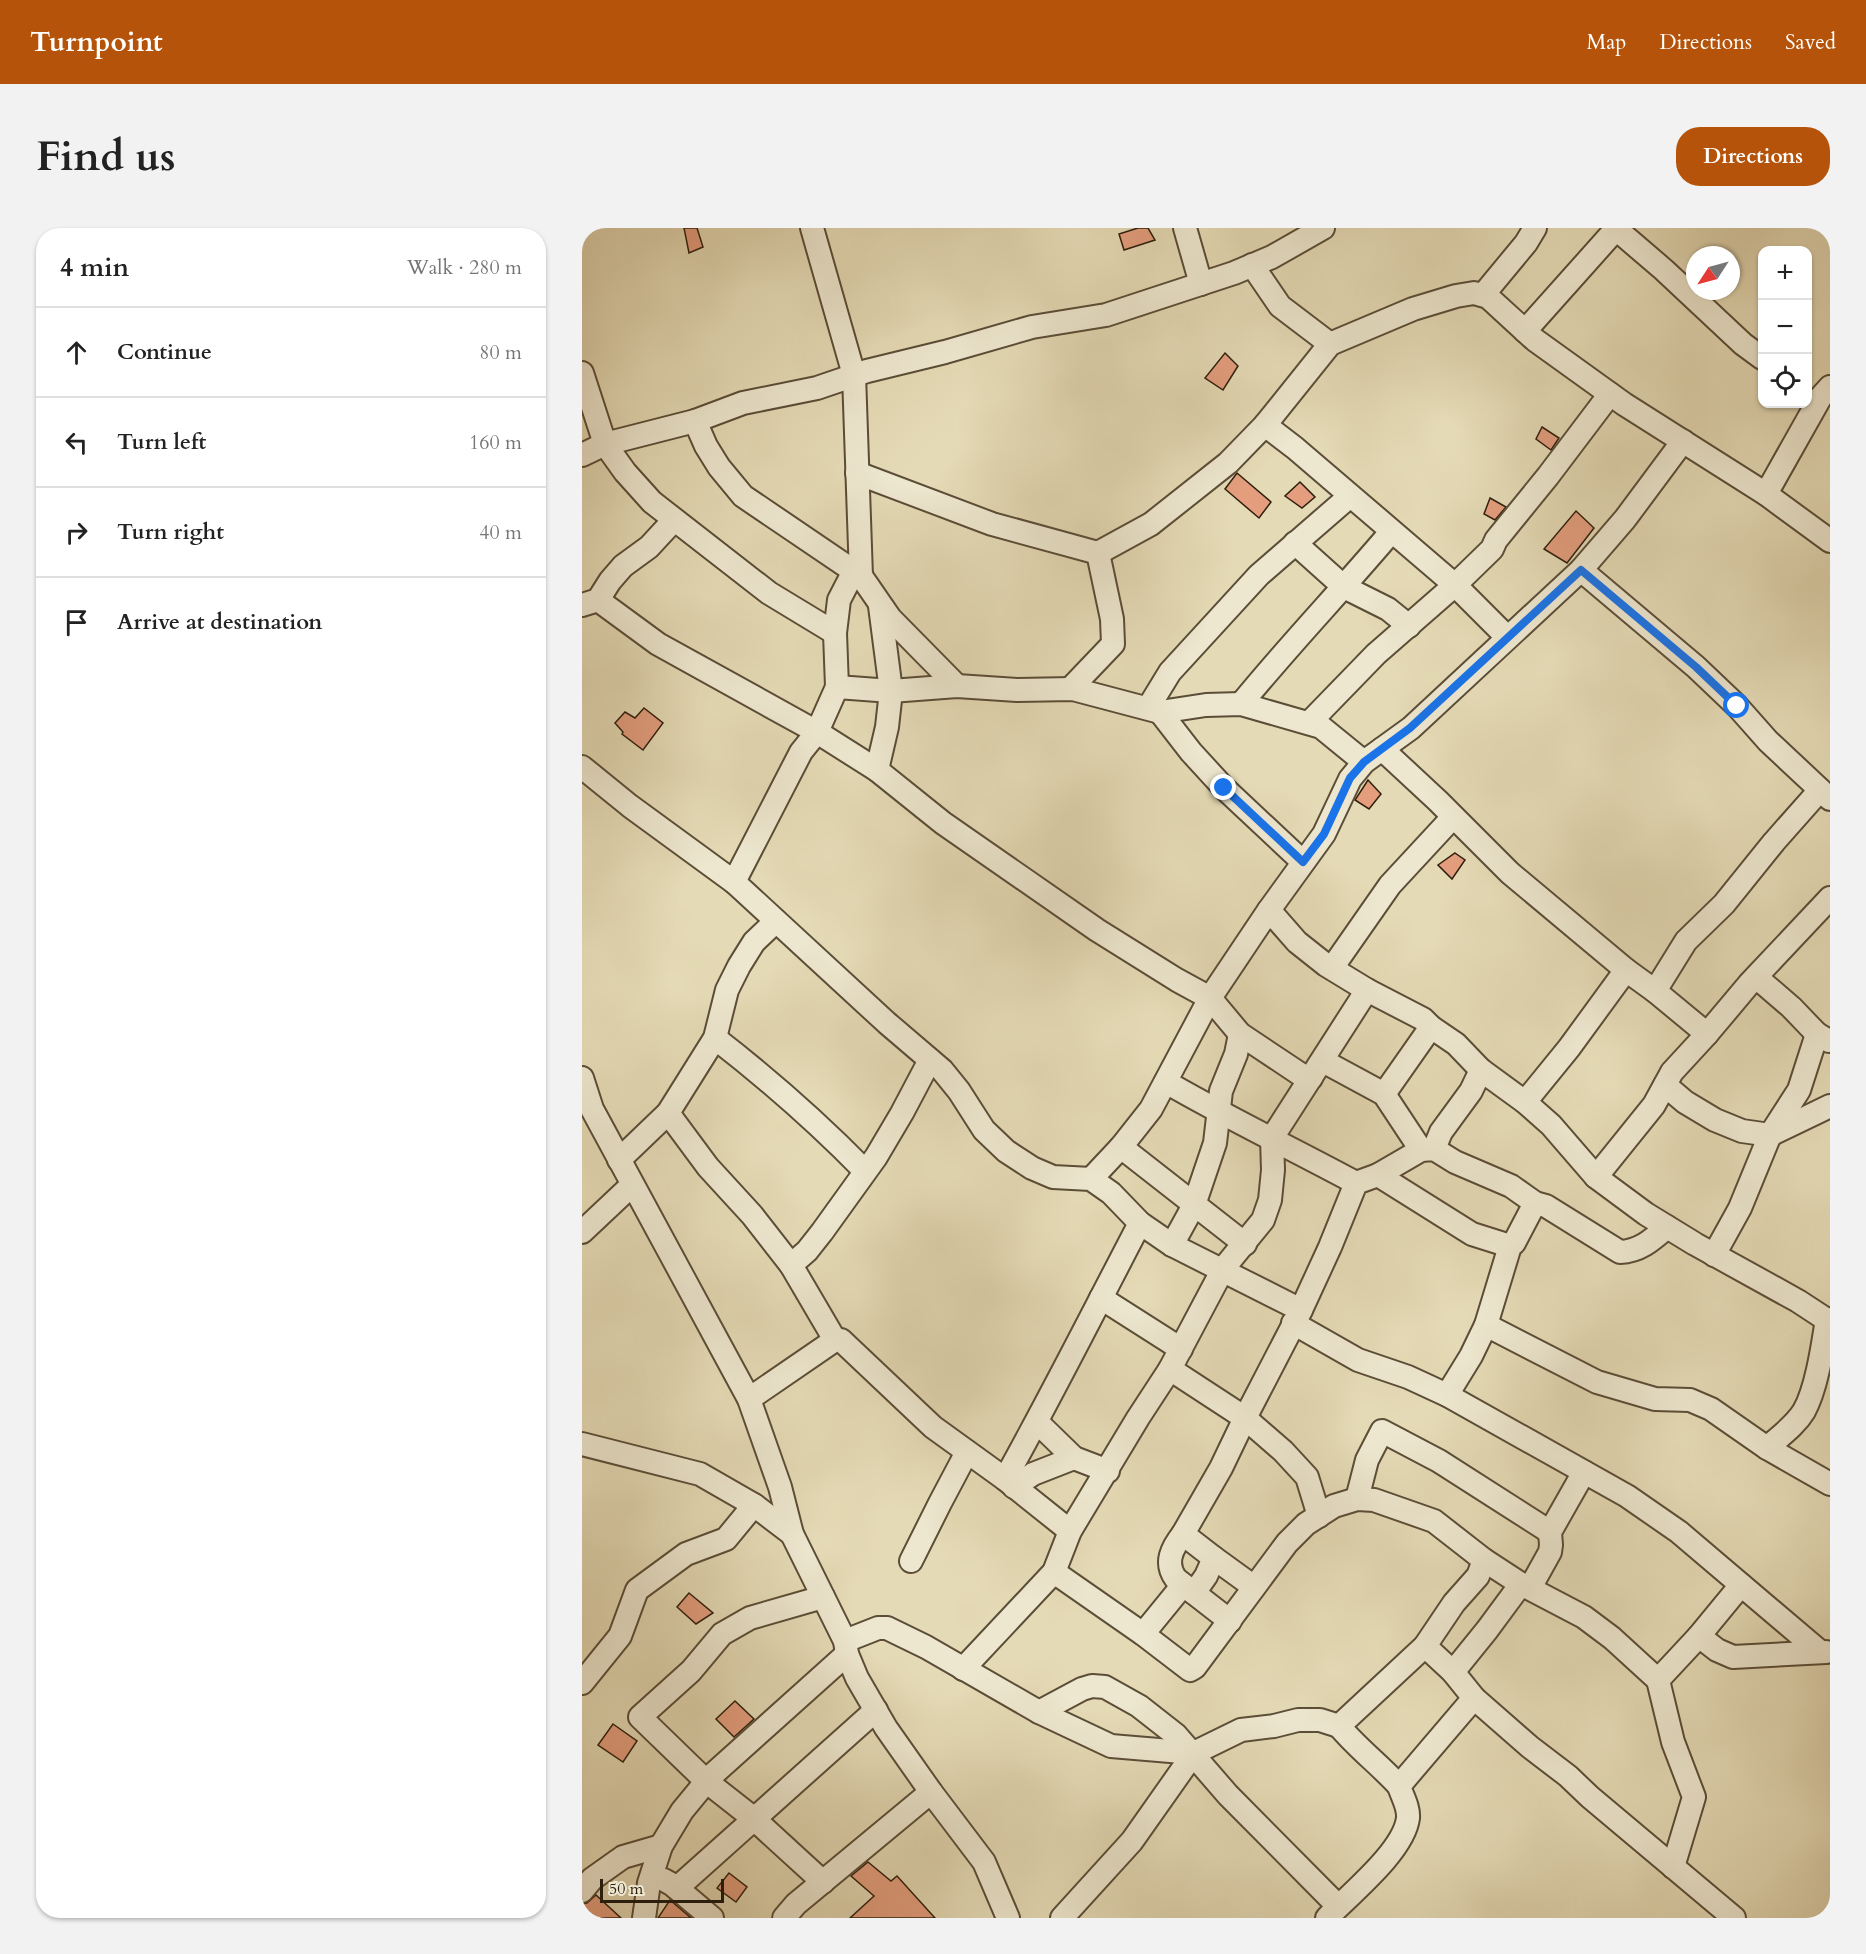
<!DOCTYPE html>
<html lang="en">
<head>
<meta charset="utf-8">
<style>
	:root { --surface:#fff; --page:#f2f2f2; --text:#222; --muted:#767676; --line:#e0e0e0; --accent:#b45309 }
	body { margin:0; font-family:Cardo,serif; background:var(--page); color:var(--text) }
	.controls { position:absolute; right:18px; top:18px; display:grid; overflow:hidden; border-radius:12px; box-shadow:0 2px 4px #0004 }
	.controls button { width:54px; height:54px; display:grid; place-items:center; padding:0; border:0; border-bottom:2px solid var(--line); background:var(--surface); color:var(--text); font:30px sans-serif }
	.compass { position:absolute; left:1104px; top:18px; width:54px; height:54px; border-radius:50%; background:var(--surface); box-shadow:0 2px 4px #0004; rotate:234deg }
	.scale { position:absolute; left:18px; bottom:15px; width:124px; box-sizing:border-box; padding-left:6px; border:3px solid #2d1e0d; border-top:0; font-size:16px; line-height:21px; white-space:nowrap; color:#2d1e0d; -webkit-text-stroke:4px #ede7cf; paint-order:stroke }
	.stop { position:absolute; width:18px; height:18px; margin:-14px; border:4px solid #1a73e8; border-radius:50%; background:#fff }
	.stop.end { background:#1a73e8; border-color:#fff; box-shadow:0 2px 6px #0008 }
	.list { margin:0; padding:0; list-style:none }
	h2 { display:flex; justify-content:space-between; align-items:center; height:78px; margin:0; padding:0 24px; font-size:26px }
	h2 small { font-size:20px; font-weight:400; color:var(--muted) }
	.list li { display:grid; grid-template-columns:39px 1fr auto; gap:18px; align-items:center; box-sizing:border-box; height:90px; padding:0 24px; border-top:2px solid var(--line) }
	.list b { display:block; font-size:22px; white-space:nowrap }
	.list em { font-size:20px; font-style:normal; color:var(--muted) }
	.icon { flex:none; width:33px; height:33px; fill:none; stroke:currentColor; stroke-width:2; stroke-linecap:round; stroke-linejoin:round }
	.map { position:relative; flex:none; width:1248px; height:1690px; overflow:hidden; border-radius:24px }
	header { display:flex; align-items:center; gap:36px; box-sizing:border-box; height:84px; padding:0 30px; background:var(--accent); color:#fff }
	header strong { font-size:28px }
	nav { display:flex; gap:33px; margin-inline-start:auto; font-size:21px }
	.intro { display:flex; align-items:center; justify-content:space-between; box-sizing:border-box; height:144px; padding:0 36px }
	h1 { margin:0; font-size:42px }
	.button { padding:15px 27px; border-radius:24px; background:var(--accent); color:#fff; font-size:21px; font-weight:700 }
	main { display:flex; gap:36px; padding:0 36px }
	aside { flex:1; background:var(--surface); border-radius:24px; box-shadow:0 2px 4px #0004 }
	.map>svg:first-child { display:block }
</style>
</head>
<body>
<header>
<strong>Turnpoint</strong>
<nav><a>Map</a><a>Directions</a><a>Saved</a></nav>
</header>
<div class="intro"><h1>Find us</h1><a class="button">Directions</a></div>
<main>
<aside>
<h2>4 min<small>Walk · 280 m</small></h2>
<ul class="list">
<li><svg class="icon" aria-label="ahead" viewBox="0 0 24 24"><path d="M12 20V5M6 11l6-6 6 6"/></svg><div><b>Continue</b></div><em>80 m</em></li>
<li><svg class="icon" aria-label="left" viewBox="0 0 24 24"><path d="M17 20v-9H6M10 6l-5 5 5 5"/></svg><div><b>Turn left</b></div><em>160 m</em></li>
<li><svg class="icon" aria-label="right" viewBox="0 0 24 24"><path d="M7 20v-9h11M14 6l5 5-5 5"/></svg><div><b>Turn right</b></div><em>40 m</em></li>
<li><svg class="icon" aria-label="arrive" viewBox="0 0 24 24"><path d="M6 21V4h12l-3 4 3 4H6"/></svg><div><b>Arrive at destination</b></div></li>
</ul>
</aside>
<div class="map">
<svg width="1248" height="1690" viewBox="0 0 1248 1690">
	<rect width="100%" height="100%" fill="#e4dab5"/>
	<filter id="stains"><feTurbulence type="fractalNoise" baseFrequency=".00333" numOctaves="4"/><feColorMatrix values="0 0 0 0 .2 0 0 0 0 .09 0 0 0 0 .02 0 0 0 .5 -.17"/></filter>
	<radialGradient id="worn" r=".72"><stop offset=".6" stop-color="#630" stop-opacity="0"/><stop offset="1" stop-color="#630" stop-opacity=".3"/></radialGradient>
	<g fill="#e49e7e" stroke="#2d1e0d" stroke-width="1.5">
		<polygon points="102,0 115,0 121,19 107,25"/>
		<polygon points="556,0 566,0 573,12 542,22 537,6"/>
		<polygon points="643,125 656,138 641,162 623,150"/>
		<polygon points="960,199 977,210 969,222 954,211"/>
		<polygon points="655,245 689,274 677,290 643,261"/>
		<polygon points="718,254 733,269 720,280 703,268"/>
		<polygon points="908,270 924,279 913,292 902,286"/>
		<polygon points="994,283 1012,300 985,335 962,321"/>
		<polygon points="62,480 81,495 61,522 40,506 41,504 33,495 43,484 53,490"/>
		<polygon points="786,552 799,566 787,581 773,572"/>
		<polygon points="873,625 883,632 870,651 856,637"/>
		<polygon points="107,1365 131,1385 114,1396 95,1379"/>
		<polygon points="153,1473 172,1491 152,1509 134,1491"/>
		<polygon points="31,1496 55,1513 41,1534 16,1517"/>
		<polygon points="286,1634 309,1653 315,1648 353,1690 268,1690 292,1668 269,1648"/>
		<polygon points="147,1645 165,1659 154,1674 135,1660"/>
		<polygon points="14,1667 39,1690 8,1690 0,1683 0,1676 5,1675"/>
		<polygon points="88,1672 109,1690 76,1690"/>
	</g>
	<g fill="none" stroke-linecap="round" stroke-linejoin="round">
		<g stroke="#5b4d37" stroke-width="26">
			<g id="minor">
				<polyline points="230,0 272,147 279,348"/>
				<polyline points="603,0 619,56"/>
				<polyline points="1033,0 1082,42 1161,116 1180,130"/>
				<polyline points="670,37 698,78 748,116"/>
				<polyline points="901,67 944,15 953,0"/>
				<polyline points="943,103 1034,1"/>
				<polyline points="0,145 23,216 43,244 70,274 187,365 253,405"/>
				<polyline points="113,193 124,218 137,239 161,268 279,348 308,390 375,458"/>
				<polyline points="683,197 713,220 873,357 925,409"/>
				<polyline points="0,227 23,216 113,193 161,175 235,160 285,143 363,124 450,99 524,87 652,45 690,29 741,0"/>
				<polyline points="275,245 410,296 516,325 569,296 646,235 683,197 748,116 831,81 874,68 892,65 906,69 953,112 1042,176 1184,266 1248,313"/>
				<polyline points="1184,266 1238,170 1248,159"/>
				<polyline points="713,315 762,359 806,381 827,398"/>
				<polyline points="999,342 1114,439 1155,478 1186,513 1248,571"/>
				<polyline points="16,372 76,416 235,504 295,542 361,595 515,702 595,752 628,770 658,806 718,846 729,850"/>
				<polyline points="0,377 16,372 28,353 41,338 67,319 92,292"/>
				<polyline points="255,459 309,463 375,458 435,462 491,461 578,484 624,477 659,476 739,499 782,534"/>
				<polyline points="488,461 531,416 530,391 516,325"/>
				<path d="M659 476C707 417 760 362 809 304"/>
				<polyline points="566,480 588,444 677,347 768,268"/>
				<polyline points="578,484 609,524 642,560 721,634"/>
				<polyline points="727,495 794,426 873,357 910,321 914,312 966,248 1028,166"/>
				<polyline points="800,521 856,573 928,645 1044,742 1073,763 1125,806"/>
				<polyline points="0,539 48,578 152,654 305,795 360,842 377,863 402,902 424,923 450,940 471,949 509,951 529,965 558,995 590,1017 719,1082"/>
				<polyline points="295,542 305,499 309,463 298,378"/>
				<polyline points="152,654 219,524 235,504 255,459 253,405 257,372 272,343"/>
				<polyline points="687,682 715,714 744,737 785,762 841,791 849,799 874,816 899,842 943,874 969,897 1014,949 1064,986 1113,1016 1216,1073 1248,1094"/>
				<polyline points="750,740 808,657 871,589"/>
				<polyline points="1174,749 1209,779 1235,806 1247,813"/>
				<polyline points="1073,763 1104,713 1142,676 1192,614 1238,562"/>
				<path d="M133 810C186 851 236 895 283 943"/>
				<polyline points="741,833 802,866 839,922"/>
				<polyline points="0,850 10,881 167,1171 198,1259 210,1306 263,1413 265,1426 275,1450 304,1500 349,1564 402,1634 426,1690"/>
				<path d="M584 854C646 890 711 921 774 955"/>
				<polyline points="1083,857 1103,874 1133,892 1160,903 1188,907 1248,878"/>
				<polyline points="802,866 849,799"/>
				<polyline points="943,874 987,820 1044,742"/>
				<polyline points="86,885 126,939 170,987 209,1037 253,1112"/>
				<polyline points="539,919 663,1016"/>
				<polyline points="852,921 859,904 889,863 899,842"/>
				<polyline points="37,932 86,885 133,810 145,762 157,738 172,714 194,693"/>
				<polyline points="796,947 890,1006 928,1018"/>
				<polyline points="1014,949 1072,877 1090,844 1125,806 1167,756 1248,670"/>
				<polyline points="509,951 539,919 569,881 628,770 687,682 742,606 768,551 782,534 829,500 999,342 1043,291 1101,213"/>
				<polyline points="0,1004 50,957"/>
				<polyline points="590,1017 612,977 633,915 639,863 654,826 658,806"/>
				<polyline points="1132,1027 1158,980 1188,907 1217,862 1235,806"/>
				<polyline points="209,1037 225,1023 240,1004 294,929 320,885 348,832"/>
				<polyline points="519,1070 599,1121"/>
				<polyline points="711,1095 776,1132 826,1149 865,1167 1045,1268 1097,1304 1237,1423"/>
				<polyline points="904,1097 1015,1154 1073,1171 1108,1172 1129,1181 1185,1220 1248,1256"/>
				<polyline points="588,1141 663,1190 701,1223 725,1249 737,1288"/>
				<polyline points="865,1167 889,1128 904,1097 928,1018 932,1015 953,975"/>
				<polyline points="167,1171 253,1112 259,1112 351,1199 423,1251 488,1303"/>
				<polyline points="455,1194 492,1230 526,1243"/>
				<polyline points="0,1216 118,1246 172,1277 210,1306"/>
				<path d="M1185 1220C1198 1208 1213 1198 1222 1183 1235 1160 1241 1116 1245 1091"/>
				<path d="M423 1251C470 1167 513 1081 558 995"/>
				<polyline points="432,1259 451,1246 492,1230"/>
				<polyline points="775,1271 785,1232 800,1203 857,1233 968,1304"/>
				<path d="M601 1306C590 1320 582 1335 594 1351L648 1393"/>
				<polyline points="632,1330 672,1359"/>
				<polyline points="329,1333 358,1275 385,1224"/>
				<polyline points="472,1344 561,1406 608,1442 613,1439 705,1315 724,1296 752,1278 775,1271 792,1272 852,1293 902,1332 939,1356 1002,1389 1030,1410 1076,1452 1091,1514 1112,1569 1091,1639"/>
				<polyline points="948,1360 968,1324 969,1317 968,1304 1002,1244"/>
				<path d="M612 1365 624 1348 632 1330 601 1306 639 1240 663 1190 719 1082 748 1019 774 955 796 947 839 922 852 921 873 934 929 958 953 975 964 978 1038 1024C1058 1023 1070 1012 1085 999"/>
				<polyline points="561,1406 601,1357"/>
				<polyline points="1117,1408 1159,1357"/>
				<polyline points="263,1413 296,1400 305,1400 344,1419 457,1484 529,1518 612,1525 659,1502 692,1498 716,1492 738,1492 757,1498 843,1418 871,1444 892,1470 948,1519 986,1548 1008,1569 1152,1690"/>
				<polyline points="843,1418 872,1375 896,1348 902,1332"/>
				<polyline points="381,1441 472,1344 488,1303 556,1190 588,1141 641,1041 681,992 688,972 691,942 690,910 785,762"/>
				<polyline points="871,1444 905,1402 939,1356"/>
				<polyline points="1076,1452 1117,1408 1135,1422 1151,1429 1244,1424"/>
				<polyline points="0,1455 38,1408 55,1362 104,1326 144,1311 172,1277"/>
				<polyline points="457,1484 500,1461 510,1458 523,1459 557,1478 594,1507 646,1567 756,1678"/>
				<path d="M757 1498C775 1520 798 1537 817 1558"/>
				<polyline points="82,1652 91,1657 130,1690"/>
				<polyline points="241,1654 171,1590 124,1553 58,1489 109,1443 140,1406 168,1390 241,1369"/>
				<polyline points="95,1660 294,1482"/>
				<polyline points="0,1663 10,1651 41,1629 79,1618"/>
				<polyline points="62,1690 67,1655 79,1618 100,1583 128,1549 265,1426"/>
				<polyline points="202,1690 214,1676 349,1564"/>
				<polyline points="480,1690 550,1613 612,1525"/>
				<path d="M745 1690C768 1666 822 1623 826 1590 827 1579 820 1568 817 1558L892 1470"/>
			</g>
		</g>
		<use href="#minor" stroke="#ede7cf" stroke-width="22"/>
	</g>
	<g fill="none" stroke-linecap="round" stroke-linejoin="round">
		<polyline stroke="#1a73e8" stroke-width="8" points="642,560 721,634 742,606 768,550 782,534 828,500 999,342 1114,439 1155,478"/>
	</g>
	<rect width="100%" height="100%" filter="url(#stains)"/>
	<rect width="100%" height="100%" fill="url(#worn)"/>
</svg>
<div class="controls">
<button>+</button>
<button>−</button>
<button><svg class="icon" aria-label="locate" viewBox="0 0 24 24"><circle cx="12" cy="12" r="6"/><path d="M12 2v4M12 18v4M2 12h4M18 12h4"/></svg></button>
</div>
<svg class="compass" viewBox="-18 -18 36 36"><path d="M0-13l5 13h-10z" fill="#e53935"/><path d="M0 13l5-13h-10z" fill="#767676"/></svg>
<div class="scale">50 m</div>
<div class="stop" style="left:1155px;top:478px"></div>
<div class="stop end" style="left:642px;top:560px"></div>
</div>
</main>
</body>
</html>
